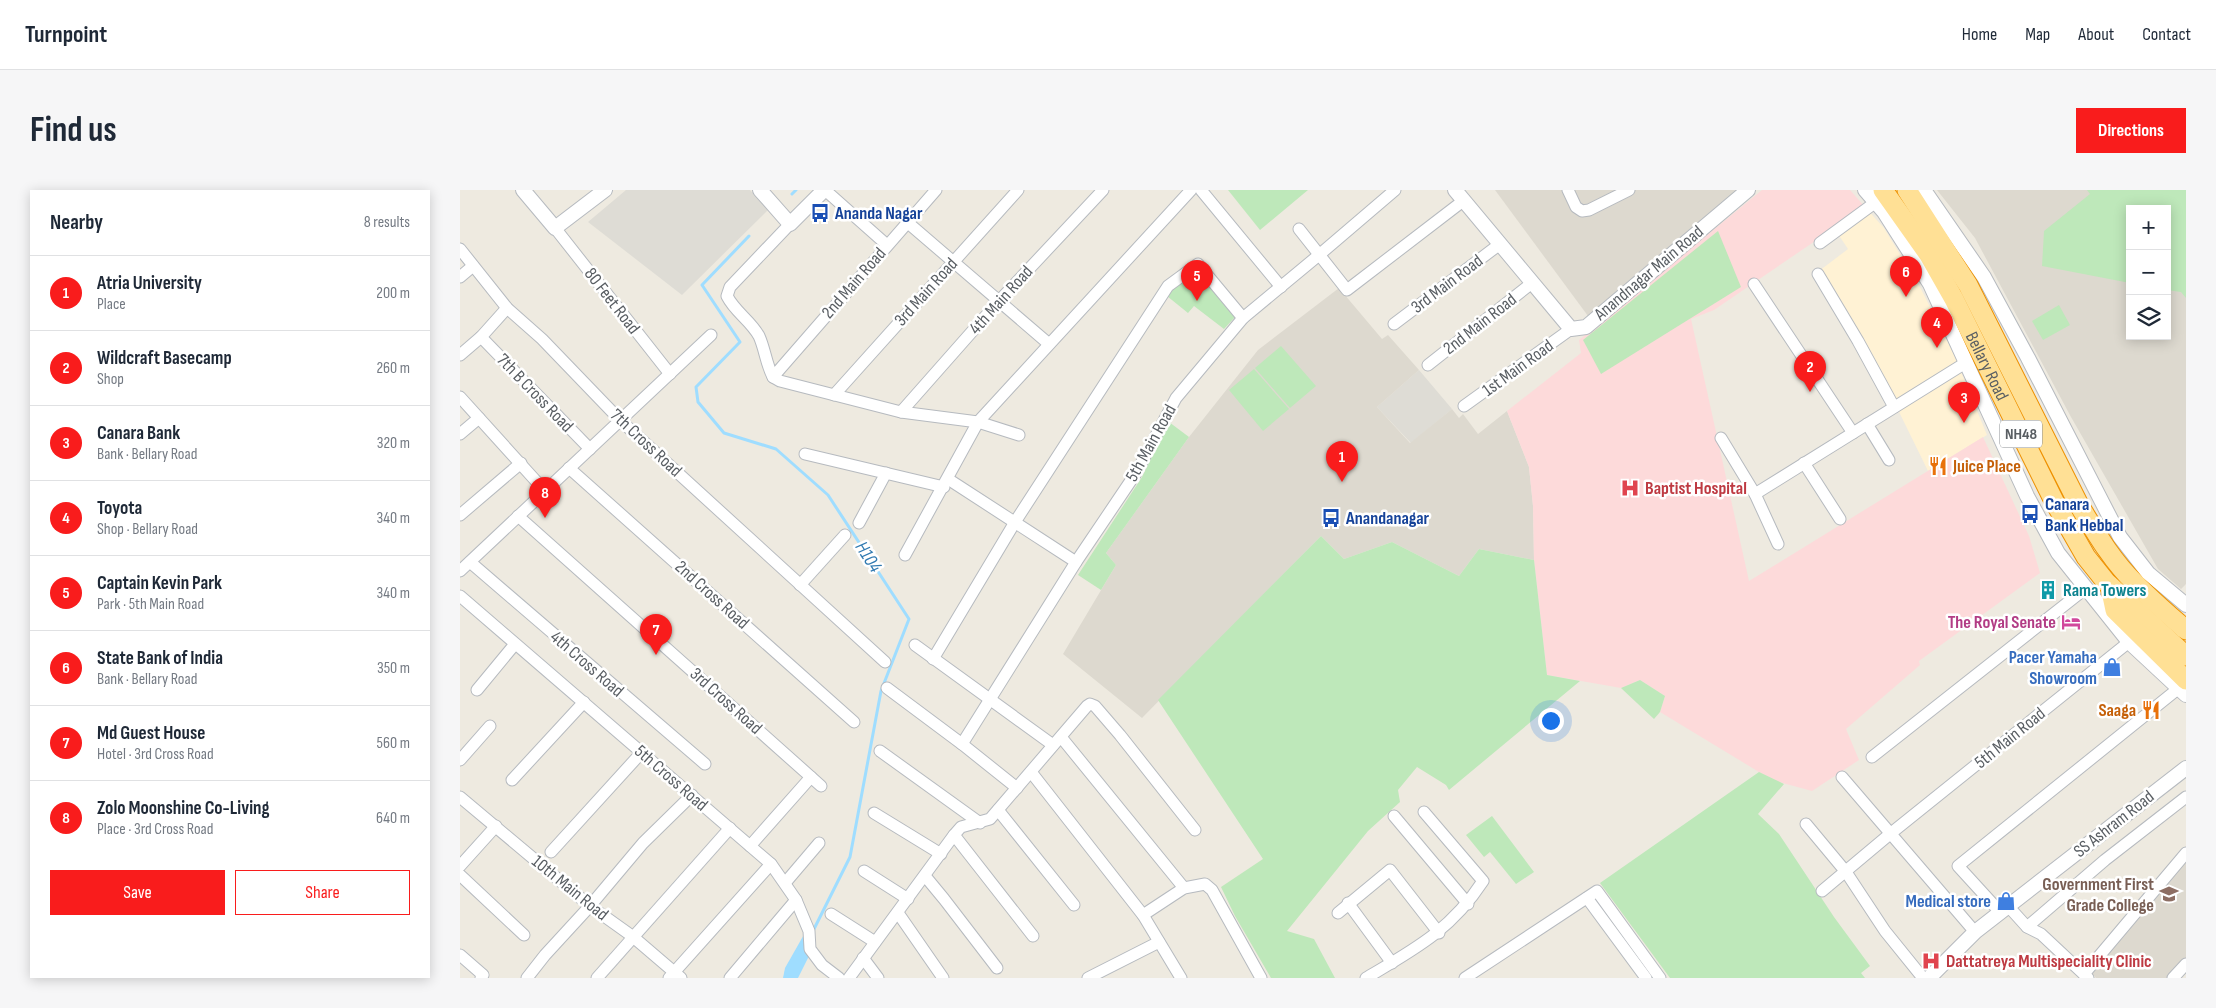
<!DOCTYPE html>
<html lang="en">
<head>
<meta charset="utf-8">
<style>
	:root { --surface:#fff; --page:#f6f6f7; --text:#1f2937; --muted:#747a83; --line:#e0e1e3; --accent:#f91c1c }
	body { margin:0; font-family:"Sofia Sans Condensed",sans-serif; background:var(--page); color:var(--text) }
	.controls { position:absolute; right:15px; top:15px; display:grid; overflow:hidden; border-radius:0px; box-shadow:0 2px 12px #0003 }
	.controls button { width:45px; height:45px; display:grid; place-items:center; padding:0; border:0; border-bottom:1px solid var(--line); background:var(--surface); color:var(--text); font:25px sans-serif }
	.you { position:absolute; left:1090px; top:530px; width:18px; height:18px; margin:-12px; border:4px solid #fff; border-radius:50%; background:#1a73e8; box-shadow:0 0 0 8px #1a73e833 }
	.badge { display:grid; place-items:center; width:32px; height:32px; border-radius:50%; background:var(--accent); color:#fff; font-size:16px; font-weight:700 }
	.pin { position:absolute; translate:-50% -41px; filter:drop-shadow(0 1px 2px #0008) }
	.pin::after { content:''; position:absolute; top:26px; width:18px; height:15px; background:inherit; clip-path:polygon(0 0,100% 0,50% 100%) }
	.list { margin:0; padding:0; list-style:none }
	h2 { display:flex; justify-content:space-between; align-items:center; height:65px; margin:0; padding:0 20px; font-size:21px }
	h2 small { font-size:16px; font-weight:400; color:var(--muted) }
	.list li { display:grid; grid-template-columns:32px 1fr auto; gap:15px; align-items:center; box-sizing:border-box; height:75px; padding:0 20px; border-top:1px solid var(--line) }
	.list b { display:block; font-size:19px; white-space:nowrap }
	.list p { margin:0; font-size:16px; white-space:nowrap; color:var(--muted) }
	.list em { font-size:16px; font-style:normal; color:var(--muted) }
	.actions { display:flex; gap:10px; padding:15px 20px }
	.actions a { flex:1; padding:11px 0; border:1px solid var(--accent); border-radius:0px; text-align:center; font-size:18px; color:var(--accent) }
	.actions .main { background:var(--accent); color:#fff }
	.icon { flex:none; width:28px; height:28px; fill:none; stroke:currentColor; stroke-width:2; stroke-linecap:round; stroke-linejoin:round }
	.map { position:relative; flex:none; width:1726px; height:788px; overflow:hidden; border-radius:0px }
	header { display:flex; align-items:center; gap:30px; box-sizing:border-box; height:70px; padding:0 25px; background:var(--surface); border-bottom:1px solid var(--line) }
	header strong { font-size:24px }
	nav { display:flex; gap:28px; margin-inline-start:auto; font-size:18px }
	.intro { display:flex; align-items:center; justify-content:space-between; box-sizing:border-box; height:120px; padding:0 30px }
	h1 { margin:0; font-size:35px }
	.button { padding:12px 22px; border-radius:0px; background:var(--accent); color:#fff; font-size:18px; font-weight:700 }
	main { display:flex; gap:30px; padding:0 30px }
	aside { flex:1; background:var(--surface); border-radius:0px; box-shadow:0 2px 12px #0003 }
	.map>svg:first-child { display:block }
</style>
</head>
<body>
<header>
<strong>Turnpoint</strong>
<nav><a>Home</a><a>Map</a><a>About</a><a>Contact</a></nav>
</header>
<div class="intro"><h1>Find us</h1><a class="button">Directions</a></div>
<main>
<aside>
<h2>Nearby<small>8 results</small></h2>
<ul class="list">
<li><span class="badge">1</span><div><b>Atria University</b><p>Place</p></div><em>200 m</em></li>
<li><span class="badge">2</span><div><b>Wildcraft Basecamp</b><p>Shop</p></div><em>260 m</em></li>
<li><span class="badge">3</span><div><b>Canara Bank</b><p>Bank · Bellary Road</p></div><em>320 m</em></li>
<li><span class="badge">4</span><div><b>Toyota</b><p>Shop · Bellary Road</p></div><em>340 m</em></li>
<li><span class="badge">5</span><div><b>Captain Kevin Park</b><p>Park · 5th Main Road</p></div><em>340 m</em></li>
<li><span class="badge">6</span><div><b>State Bank of India</b><p>Bank · Bellary Road</p></div><em>350 m</em></li>
<li><span class="badge">7</span><div><b>Md Guest House</b><p>Hotel · 3rd Cross Road</p></div><em>560 m</em></li>
<li><span class="badge">8</span><div><b>Zolo Moonshine Co-Living</b><p>Place · 3rd Cross Road</p></div><em>640 m</em></li>
</ul>
<div class="actions"><a class="main">Save</a><a>Share</a></div>
</aside>
<div class="map">
<svg width="1726" height="788" viewBox="0 0 1726 788">
	<rect width="100%" height="100%" fill="#eeeae0"/>
	<polygon fill="#fff2d4" points="1405,17 1424,38 1461,99 1494,165 1527,245 1468,281 1419,181 1359,81 1388,59 1374,38"/>
	<g fill="#dedcd5">
		<polygon points="166,0 290,0 308,20 222,105 128,32"/>
		<polygon points="959,180 992,219 951,253 917,217"/>
	</g>
	<g fill="#ddd9cf" fill-rule="evenodd">
		<polygon points="1035,0 1277,0 1128,126"/>
		<path d="M1477 0H1726V394L1721 399 1698 379 1611 227 1515 48ZM1670 19H1707V146H1670Z"/>
		<polygon points="879,98 922,149 928,145 959,180 917,217 950,253 992,219 999,228 1003,224 1018,244 1047,221 1069,277 1073,316 1074,370 1019,359 999,386 932,352 884,369 861,346 682,528 603,464 656,375 646,363 729,247 798,160"/>
		<polygon points="1726,666 1726,768 1708,788 1636,788 1631,783"/>
	</g>
	<polygon fill="#fddada" points="1302,0 1390,0 1405,17 1254,120 1231,129 1289,391 1523,247 1569,346 1580,383 1459,471 1460,475 1386,539 1399,570 1352,601 1319,592 1299,582 1200,522 1205,506 1180,490 1161,498 1087,485 1074,370 1073,316 1069,277 1047,221 1121,163 1119,150"/>
	<g fill="#bee8ba">
		<polygon points="768,0 848,0 800,40"/>
		<polygon points="1627,0 1726,0 1726,108 1721,102 1707,100 1707,19 1670,19 1670,93 1582,76 1584,41 1630,4"/>
		<polygon points="1258,41 1281,97 1141,184 1123,150"/>
		<polygon points="737,82 775,127 764,139 734,116 728,123 707,106 711,99"/>
		<polygon points="1599,115 1610,135 1583,150 1572,131"/>
		<polygon points="821,156 856,196 830,218 795,178"/>
		<polygon points="794,179 829,219 803,241 769,200"/>
		<polygon points="709,232 729,247 646,363 656,375 641,400 618,385 682,287"/>
		<polygon points="861,346 884,369 932,352 999,386 1019,359 1074,370 1087,485 1120,491 989,600 986,595 957,577 938,600 940,612 908,641 827,741 854,749 875,788 811,788 775,726 761,697 803,669 698,510"/>
		<polygon points="1180,490 1205,506 1200,522 1194,529 1161,498"/>
		<polygon points="1299,582 1324,594 1298,624 1319,644 1374,727 1410,776 1401,783 1405,788 1210,788 1140,693"/>
		<polygon points="1032,626 1074,682 1056,694 1030,662 1024,667 1006,645"/>
	</g>
	<polygon fill="#9fddff" points="346,741 351,762 338,788 323,788 325,778"/>
	<g fill="none" stroke-linecap="round" stroke-linejoin="round">
		<g stroke="#9fddff" stroke-width="3">
			<polyline points="332,4 336,0"/>
			<polyline points="289,46 242,95 280,152 236,197 238,212 264,243 316,259 368,305 449,429 421,501 390,667 353,741"/>
		</g>
		<g stroke="#b6babf" stroke-width="13">
			<g id="minor">
				<polyline points="365,0 427,55"/>
				<polyline points="741,0 821,97"/>
				<polyline points="1108,0 1116,17 1122,21 1129,20 1169,0"/>
				<polyline points="447,32 589,154"/>
				<path d="M330 34 270 97 267 106C275 122 290 130 299 146 305 159 306 174 313 187L320 191 441 222 518 232 731 0"/>
				<polyline points="95,38 210,184"/>
				<polyline points="839,39 887,100 1003,11"/>
				<polyline points="1360,53 1416,12"/>
				<polyline points="0,59 47,118 82,149 161,231 425,472"/>
				<polyline points="1358,84 1398,151 1434,217"/>
				<polyline points="0,87 13,76"/>
				<polyline points="1294,94 1393,243"/>
				<polyline points="934,134 1040,54"/>
				<polyline points="21,147 130,259"/>
				<polyline points="0,165 21,147 47,118"/>
				<polyline points="968,175 1072,93"/>
				<polyline points="313,187 476,0"/>
				<polyline points="374,205 558,0"/>
				<polyline points="0,207 85,301"/>
				<polyline points="1004,216 1111,139"/>
				<polyline points="441,222 539,111 643,0"/>
				<polyline points="1407,234 1429,270"/>
				<polyline points="0,244 19,228"/>
				<polyline points="1261,248 1295,304 1318,354"/>
				<polyline points="345,264 484,297"/>
				<polyline points="1344,273 1380,329"/>
				<polyline points="109,278 394,532"/>
				<polyline points="488,289 616,372"/>
				<polyline points="1295,304 1507,172"/>
				<polyline points="0,325 61,273"/>
				<polyline points="58,326 361,596"/>
				<polyline points="399,333 426,283"/>
				<polyline points="445,365 518,232 559,245"/>
				<polyline points="10,372 245,574"/>
				<polyline points="0,381 251,145"/>
				<polyline points="340,395 385,345"/>
				<polyline points="0,406 311,674 336,710 349,741 350,759 362,775 379,788"/>
				<polyline points="455,455 593,555"/>
				<polyline points="473,469 555,332 708,96 738,74 783,128"/>
				<polyline points="427,498 502,554 557,598"/>
				<polyline points="17,500 55,454"/>
				<polyline points="601,547 724,698"/>
				<polyline points="502,554 616,372 676,283 716,208 783,128 859,65 935,0"/>
				<polyline points="420,561 520,633"/>
				<polyline points="1412,567 1625,399"/>
				<polyline points="0,570 30,536"/>
				<polyline points="571,582 683,725 721,788"/>
				<polyline points="1382,587 1515,742"/>
				<polyline points="52,590 124,512"/>
				<polyline points="0,607 130,716 172,746 221,788"/>
				<polyline points="538,620 614,715"/>
				<polyline points="414,623 481,664"/>
				<polyline points="934,626 1008,714"/>
				<polyline points="1346,634 1386,682 1425,741 1463,788"/>
				<polyline points="494,645 573,746"/>
				<polyline points="290,656 351,587"/>
				<polyline points="91,662 182,562"/>
				<polyline points="0,676 36,636"/>
				<polyline points="404,681 448,709"/>
				<polyline points="0,685 64,745"/>
				<polyline points="465,686 484,709 537,778"/>
				<polyline points="325,693 359,653"/>
				<polyline points="1362,701 1430,644 1669,452"/>
				<polyline points="1127,708 1186,788"/>
				<polyline points="888,713 932,773"/>
				<polyline points="1548,716 1567,737 1581,744 1628,788"/>
				<polyline points="1540,722 1498,676 1719,498"/>
				<polyline points="438,723 483,788"/>
				<polyline points="878,723 930,680 979,743"/>
				<polyline points="371,724 415,752"/>
				<polyline points="683,725 724,698 745,694 752,700 801,788"/>
				<polyline points="1567,737 1645,670 1726,607"/>
				<polyline points="0,765 23,785 21,788"/>
				<polyline points="403,768 418,788"/>
				<polyline points="1624,784 1726,663"/>
				<polyline points="67,788 85,765 130,716 183,653 232,605"/>
				<polyline points="137,788 270,638"/>
				<polyline points="209,788 311,674"/>
				<polyline points="270,788 336,710"/>
				<polyline points="389,788 494,645 501,637 530,629 627,516 630,514 635,516 660,545 735,640"/>
				<polyline points="628,788 699,752"/>
				<path d="M906 788C955 759 991 740 1023 691L964 622"/>
				<polyline points="1005,788 1137,701 1200,788"/>
				<polyline points="1713,788 1726,774"/>
			</g>
		</g>
		<g stroke="#b6babf" stroke-width="16">
			<g id="tertiary">
				<polyline points="63,0 95,38 145,0"/>
				<polyline points="300,0 330,34 364,0"/>
				<polyline points="995,0 1111,139 1126,137 1288,0"/>
				<polyline points="1405,0 1424,22 1470,94 1567,306 1598,363 1669,452 1726,505"/>
				<polyline points="1464,0 1524,87 1568,168 1660,347 1688,383 1726,415"/>
				<polyline points="1469,788 1515,742 1726,578"/>
			</g>
		</g>
		<g stroke="#ee9100" stroke-width="21">
			<g id="trunk">
				<path id="s1" d="M1423 0 1469 65 1494 109 1594 311 1626 367 1646 392 1726 466"/>
				<path d="M1447 0 1508 95 1619 315C1636 343 1652 371 1675 393 1691 410 1709 425 1726 440"/>
				<polyline points="1650,396 1655,420 1726,490"/>
			</g>
		</g>
		<use href="#minor" stroke="#fff" stroke-width="11"/>
		<use href="#tertiary" stroke="#fff" stroke-width="14"/>
		<use href="#trunk" stroke="#ffe095" stroke-width="19"/>
	</g>
	<defs>
		<g id="bus-bare" transform="scale(1.5)"><path d="M-5-6H5V4H4V6H2V4H-2V6H-4V4H-5ZM-3.5-4V0h7V-4ZM-3.5 1.2v1.5H-2V1.2ZM2 1.2v1.5H3.5V1.2Z" fill="#1a4fb4" stroke="#fff" stroke-width="2.5" paint-order="stroke"/></g>
		<g id="restaurant-bare" transform="scale(1.5)"><path d="M-5-6h1v4h1v-4h1v4h1v-4h1v5L-1.5 .5V6h-2V.5L-5-1ZM5-6V6H3V1.5H1.5Q1.5-4 5-6Z" fill="#e8710a" stroke="#fff" stroke-width="2.5" paint-order="stroke"/></g>
		<g id="hospital-bare" transform="scale(1.5)"><path d="M-5-5h3v3.5h4V-5h3V5h-3V1.5h-4V5h-3Z" fill="#e0444e" stroke="#fff" stroke-width="2.5" paint-order="stroke"/></g>
		<g id="building-bare" transform="scale(1.5)"><path d="M-4-6H4V6H1V3H-1V6H-4ZM-2.5-4.3h1.7v1.8h-1.7ZM.8-4.3h1.7v1.8H.8ZM-2.5-1h1.7V.8h-1.7ZM.8-1h1.7V.8H.8Z" fill="#0f9aa8" stroke="#fff" stroke-width="2.5" paint-order="stroke"/></g>
		<g id="hotel-bare" transform="scale(1.5)"><path d="M-6-4.5h1.5V1H6V5H4.5V3h-9V5H-6ZM-4 0a1.8 1.8 0 1 1 3.6 0ZM.5 0V-2.5h3Q6-2.5 6 0Z" fill="#d1479c" stroke="#fff" stroke-width="2.5" paint-order="stroke"/></g>
		<g id="shop-bare" transform="scale(1.5)"><path d="M-5-2.5h2.3a2.7 3.5 0 0 1 5.4 0H5L5.5 6h-11ZM-1.5-2.5h3a1.5 2.3 0 0 0-3 0Z" fill="#3f7fe0" stroke="#fff" stroke-width="2.5" paint-order="stroke"/></g>
		<g id="university-bare" transform="scale(1.5)"><path d="M0-5L7-2L0 1L-7-2ZM-4 1L0 2.5L4 1V4Q0 6-4 4Z" fill="#8d6e63" stroke="#fff" stroke-width="2.5" paint-order="stroke"/></g>
	</defs>
	<g fill-rule="evenodd">
		<use href="#bus-bare" x="360" y="23"/>
		<use href="#restaurant-bare" x="1478" y="276"/>
		<use href="#hospital-bare" x="1170" y="298"/>
		<use href="#bus-bare" x="1570" y="324"/>
		<use href="#bus-bare" x="871" y="328"/>
		<use href="#building-bare" x="1588" y="400"/>
		<use href="#hotel-bare" x="1611" y="432"/>
		<use href="#shop-bare" x="1652" y="477"/>
		<use href="#restaurant-bare" x="1691" y="520"/>
		<use href="#university-bare" x="1709" y="704"/>
		<use href="#shop-bare" x="1546" y="711"/>
		<use href="#hospital-bare" x="1471" y="771"/>
	</g>
	<g text-anchor="middle" dominant-baseline="central" stroke-width="5" stroke-linejoin="round" paint-order="stroke">
		<rect fill="#fff" stroke="#8b8e92" stroke-width="1" x="1540" y="230.5" width="42" height="27" rx="4"/>
		<g font-size="16" font-weight="bold" fill="#595e63">
			<text x="1561" y="244">NH48</text>
		</g>
		<g font-size="18" font-weight="bold" fill="#164399" stroke="#fff" text-anchor="start">
			<text x="375" y="23">Ananda Nagar</text>
			<text x="1585" y="314">Canara<tspan x="1585" dy="21">Bank Hebbal</tspan></text>
			<text x="886" y="328">Anandanagar</text>
		</g>
		<g font-size="18" fill="#595e63" stroke="#fff">
			<text transform="translate(1189 83) rotate(-40)">Anandnagar Main Road</text>
			<text transform="translate(394 93) rotate(-49)">2nd Main Road</text>
			<text transform="translate(987 94) rotate(-37)">3rd Main Road</text>
			<text transform="translate(466 102) rotate(-48)">3rd Main Road</text>
			<text transform="translate(541 110) rotate(-48)">4th Main Road</text>
			<text transform="translate(152 111) rotate(52)">80 Feet Road</text>
			<text transform="translate(1020 134) rotate(-38)">2nd Main Road</text>
			<text stroke="none"><textPath href="#s1" startOffset="205">Bellary Road</textPath></text>
			<text transform="translate(1058 178) rotate(-36)">1st Main Road</text>
			<text transform="translate(75 203) rotate(46)">7th B Cross Road</text>
			<text transform="translate(186 253) rotate(43)">7th Cross Road</text>
			<text transform="translate(691 253) rotate(-61)">5th Main Road</text>
			<text transform="translate(252 405) rotate(42)">2nd Cross Road</text>
			<text transform="translate(127 474) rotate(41)">4th Cross Road</text>
			<text transform="translate(266 511) rotate(42)">3rd Cross Road</text>
			<text transform="translate(1550 548) rotate(-39)">5th Main Road</text>
			<text transform="translate(211 588) rotate(41)">5th Cross Road</text>
			<text transform="translate(1654 634) rotate(-38)">SS Ashram Road</text>
			<text transform="translate(110 698) rotate(39)">10th Main Road</text>
		</g>
		<g font-size="18" font-weight="bold" fill="#c56008" stroke="#fff" text-anchor="start">
			<text x="1493" y="276">Juice Place</text>
			<text x="1676" y="520" text-anchor="end">Saaga</text>
		</g>
		<g font-size="18" font-weight="bold" fill="#be3a42" stroke="#fff" text-anchor="start">
			<text x="1185" y="298">Baptist Hospital</text>
			<text x="1486" y="771">Dattatreya Multispeciality Clinic</text>
		</g>
		<g font-size="18" font-weight="bold" fill="#0d838f" stroke="#fff" text-anchor="start">
			<text x="1603" y="400">Rama Towers</text>
		</g>
		<g font-size="18" font-weight="bold" fill="#b23c85" stroke="#fff" text-anchor="end">
			<text x="1596" y="432">The Royal Senate</text>
		</g>
		<g font-size="18" font-weight="bold" fill="#366cbe" stroke="#fff" text-anchor="end">
			<text x="1637" y="467">Pacer Yamaha<tspan x="1637" dy="21">Showroom</tspan></text>
			<text x="1531" y="711">Medical store</text>
		</g>
		<g font-size="18" font-weight="bold" fill="#785e54" stroke="#fff" text-anchor="end">
			<text x="1694" y="694">Government First<tspan x="1694" dy="21">Grade College</tspan></text>
		</g>
		<g font-size="19" font-style="italic" fill="#317ab1" stroke="#fff">
			<text transform="translate(408 367) rotate(57)">H104</text>
		</g>
	</g>
</svg>
<div class="controls">
<button>+</button>
<button>−</button>
<button><svg class="icon" aria-label="layers" viewBox="0 0 24 24"><path d="M12 4l9 5-9 5-9-5zM3 14l9 5 9-5"/></svg></button>
</div>
<div class="you"></div>
<div class="pin badge" style="left:882px;top:292px">1</div>
<div class="pin badge" style="left:1350px;top:202px">2</div>
<div class="pin badge" style="left:1504px;top:233px">3</div>
<div class="pin badge" style="left:1477px;top:158px">4</div>
<div class="pin badge" style="left:737px;top:111px">5</div>
<div class="pin badge" style="left:1446px;top:107px">6</div>
<div class="pin badge" style="left:196px;top:465px">7</div>
<div class="pin badge" style="left:85px;top:328px">8</div>
</div>
</main>
</body>
</html>
